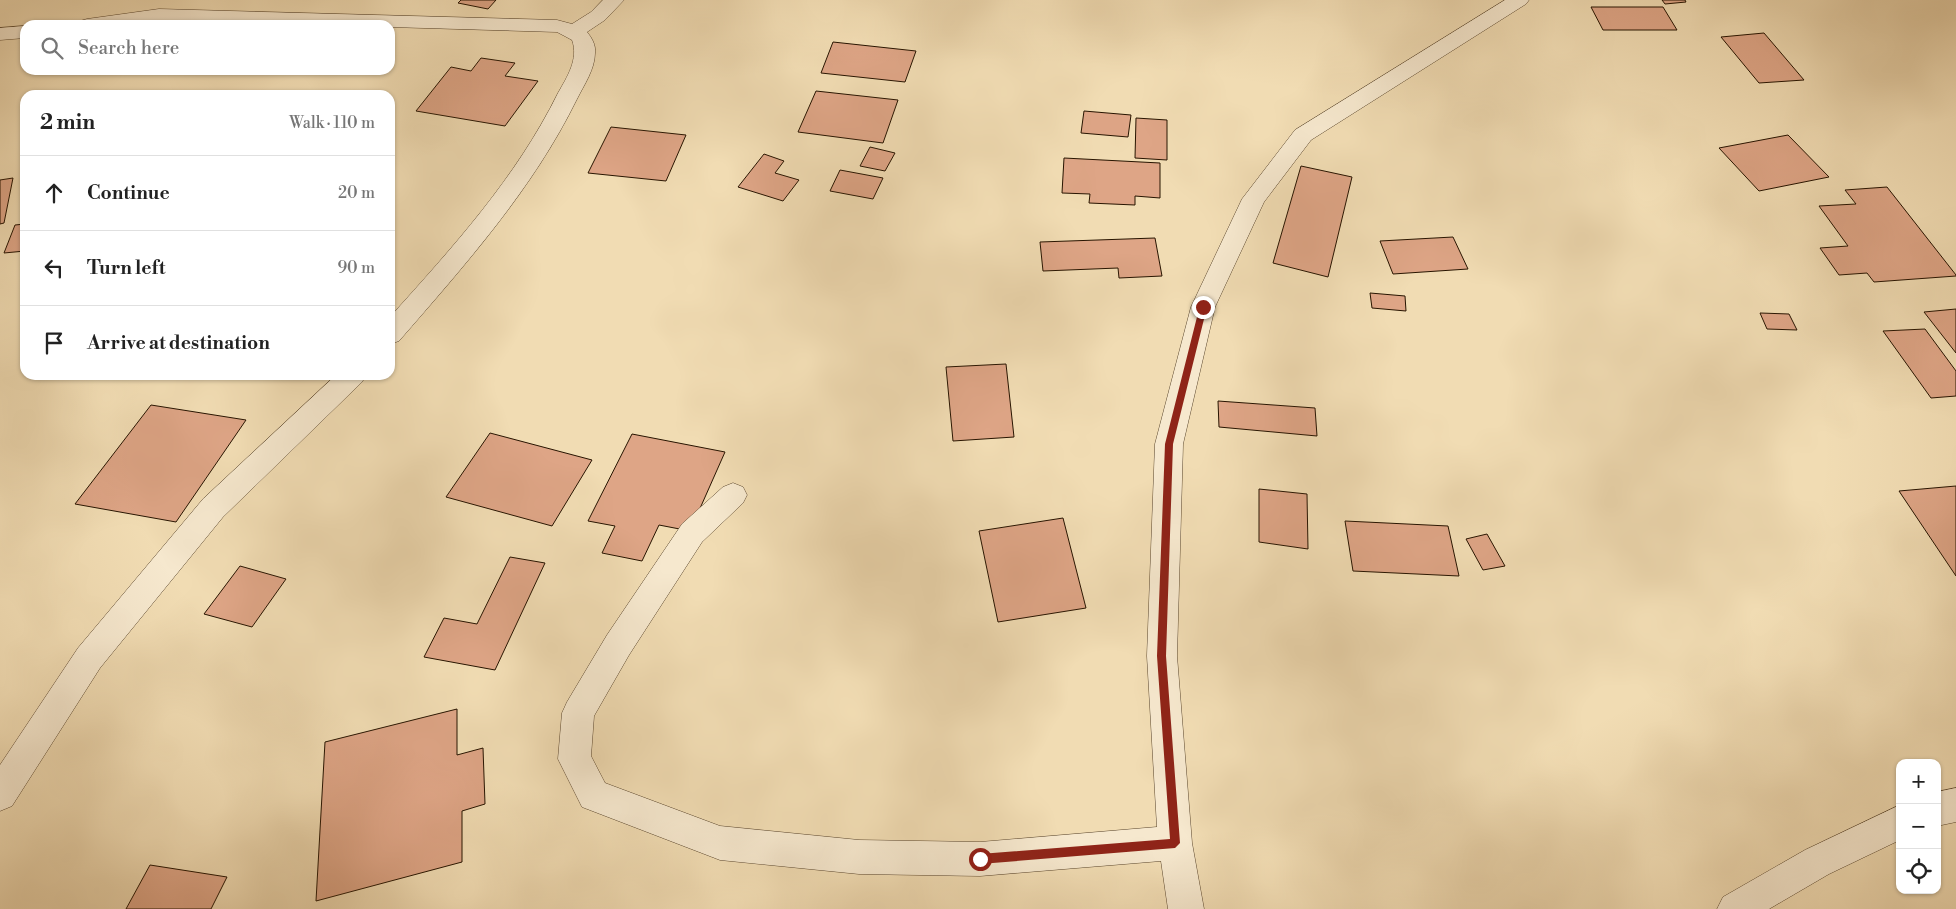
<!DOCTYPE html>
<html lang="en">
<head>
<meta charset="utf-8">
<style>
	:root { --surface:#fff; --page:#f6f6f6; --text:#222; --muted:#767676; --line:#e0e0e0 }
	body { margin:0; font-family:"Libre Bodoni",serif; background:var(--page); color:var(--text) }
	.controls { position:absolute; right:15px; bottom:15px; display:grid; overflow:hidden; border-radius:10px; box-shadow:0 1px 4px #0004 }
	.controls button { width:45px; height:45px; display:grid; place-items:center; padding:0; border:0; border-bottom:1px solid var(--line); background:var(--surface); color:var(--text); font:25px sans-serif }
	.stop { position:absolute; width:15px; height:15px; margin:-11px; border:4px solid #8f2418; border-radius:50%; background:#fff }
	.stop.end { background:#8f2418; border-color:#fff; box-shadow:0 1px 5px #0008 }
	.list { margin:0; padding:0; list-style:none }
	h2 { display:flex; justify-content:space-between; align-items:center; height:65px; margin:0; padding:0 20px; font-size:21px }
	h2 small { font-size:16px; font-weight:400; color:var(--muted) }
	.list li { display:grid; grid-template-columns:32px 1fr auto; gap:15px; align-items:center; box-sizing:border-box; height:75px; padding:0 20px; border-top:1px solid var(--line) }
	.list b { display:block; font-size:19px; white-space:nowrap }
	.list em { font-size:16px; font-style:normal; color:var(--muted) }
	.icon { flex:none; width:28px; height:28px; fill:none; stroke:currentColor; stroke-width:2; stroke-linecap:round; stroke-linejoin:round }
	.map { position:relative; flex:none; width:1956px; height:909px; overflow:hidden }
	.search { position:absolute; background:var(--surface); box-shadow:0 1px 4px #0004; left:20px; top:20px; width:375px; height:55px; display:flex; align-items:center; gap:12px; box-sizing:border-box; padding:0 18px; border-radius:15px; color:var(--muted); font-size:19px }
	.panel { position:absolute; background:var(--surface); box-shadow:0 1px 4px #0004; left:20px; top:90px; width:375px; height:290px; border-radius:15px }
	.map>svg:first-child { display:block }
</style>
</head>
<body>
<div class="map">
<svg width="1956" height="909" viewBox="0 0 1956 909">
	<rect width="100%" height="100%" fill="#f1dcb3"/>
	<filter id="stains"><feTurbulence type="fractalNoise" baseFrequency=".004" numOctaves="4"/><feColorMatrix values="0 0 0 0 .2 0 0 0 0 .09 0 0 0 0 .02 0 0 0 .5 -.17"/></filter>
	<radialGradient id="worn" r=".72"><stop offset=".6" stop-color="#630" stop-opacity="0"/><stop offset="1" stop-color="#630" stop-opacity=".3"/></radialGradient>
	<g fill="#dea586" stroke="#271400">
		<polygon points="461,0 496,0 488,9 458,3"/>
		<polygon points="1662,0 1685,0 1686,2 1665,4"/>
		<polygon points="1591,7 1663,7 1677,30 1603,30"/>
		<polygon points="1764,33 1804,80 1759,83 1721,37"/>
		<polygon points="833,42 916,51 905,82 821,73"/>
		<polygon points="481,58 515,63 505,76 538,81 505,126 416,111 451,67 471,71"/>
		<polygon points="816,91 898,100 883,143 798,132"/>
		<polygon points="1084,111 1131,115 1128,137 1081,133"/>
		<polygon points="1136,118 1167,120 1167,160 1135,158"/>
		<polygon points="611,127 686,135 666,181 588,173"/>
		<polygon points="1788,135 1829,177 1759,191 1719,148"/>
		<polygon points="870,147 895,153 885,171 860,166"/>
		<polygon points="764,154 784,161 775,173 799,180 783,201 738,187"/>
		<polygon points="1064,158 1160,163 1160,198 1135,196 1135,205 1089,203 1090,194 1062,193"/>
		<polygon points="1301,166 1352,177 1328,277 1273,263"/>
		<polygon points="840,170 883,178 873,199 830,191"/>
		<polygon points="13,178 4,223 0,224 0,180"/>
		<polygon points="1887,187 1956,275 1956,276 1874,282 1867,273 1839,275 1820,248 1848,246 1819,206 1856,204 1845,190"/>
		<polygon points="25,224 25,251 4,253 15,225"/>
		<polygon points="1453,237 1468,269 1393,274 1380,241"/>
		<polygon points="1155,238 1162,276 1119,278 1118,268 1043,271 1040,242"/>
		<polygon points="1370,293 1405,296 1406,311 1372,308"/>
		<polygon points="1956,309 1956,353 1924,312"/>
		<polygon points="1760,313 1789,314 1797,330 1767,329"/>
		<polygon points="1925,329 1956,371 1956,396 1931,398 1883,331"/>
		<polygon points="1006,364 1014,437 953,441 946,367"/>
		<polygon points="1218,401 1315,408 1317,436 1219,427"/>
		<polygon points="151,405 246,420 176,522 75,504"/>
		<polygon points="490,433 592,460 552,526 446,497"/>
		<polygon points="632,434 725,452 690,531 659,525 642,561 602,553 615,526 588,521"/>
		<polygon points="1956,486 1956,576 1899,491"/>
		<polygon points="1259,489 1307,494 1308,549 1259,542"/>
		<polygon points="1063,518 1086,608 998,622 979,531"/>
		<polygon points="1345,521 1448,526 1459,576 1353,571"/>
		<polygon points="1487,534 1505,566 1483,570 1466,539"/>
		<polygon points="510,557 545,563 495,670 424,657 444,618 477,624"/>
		<polygon points="240,566 286,579 252,627 204,614"/>
		<polygon points="457,709 457,755 483,748 485,804 462,811 462,862 316,901 325,742"/>
		<polygon points="150,865 227,877 211,909 126,909"/>
	</g>
	<g fill="none" stroke-linecap="round" stroke-linejoin="round">
		<g stroke="#5a462d" stroke-width="1">
			<g id="street">
				<path d="M603 0H624L605 20 587 32C592 38 596 45 595 53 595 69 584 85 577 99 533 189 465 265 399 341L390 344V317C453 247 516 178 558 93 567 77 579 59 572 40L557 32 390 27V25L159 21 131 25H77L80 21 87 19 159 9 557 20 572 24 591 12Z"/>
				<polygon points="1505,0 1529,0 1526,4 1311,140 1264,202 1215,307 1183,444 1177,656 1192,843 1204,909 1168,909 1161,861 980,876 859,874 720,860 582,807 558,759 562,713 567,702 607,635 682,524 723,487 733,483 743,487 747,495 743,503 702,542 629,655 594,716 591,756 605,783 720,826 859,840 980,842 1157,827 1147,656 1155,444 1191,307 1242,199 1295,130"/>
				<polygon points="25,26 25,38 0,40 0,28"/>
				<polygon points="336,375 366,375 362,382 223,517 100,668 12,806 0,811 0,765 78,648 203,499"/>
				<polygon points="1956,788 1956,822 1937,826 1937,792"/>
				<polygon points="1900,805 1900,840 1829,874 1769,909 1717,909 1723,897 1805,850"/>
			</g>
		</g>
		<use href="#street" fill="#f6e8ce" fill-rule="evenodd"/>
	</g>
	<polygon fill="#8f2418" points="1200,305 1207,307 1173,444 1166,656 1180,843 1175,848 980,864 975,859 980,854 1170,839 1157,656 1165,444"/>
	<rect width="100%" height="100%" filter="url(#stains)"/>
	<rect width="100%" height="100%" fill="url(#worn)"/>
</svg>
<div class="controls">
<button>+</button>
<button>−</button>
<button><svg class="icon" aria-label="locate" viewBox="0 0 24 24"><circle cx="12" cy="12" r="6"/><path d="M12 2v4M12 18v4M2 12h4M18 12h4"/></svg></button>
</div>
<div class="stop" style="left:980px;top:859px"></div>
<div class="stop end" style="left:1203px;top:307px"></div>
<div class="search"><svg class="icon" aria-label="search" viewBox="0 0 24 24"><circle cx="10" cy="10" r="6"/><path d="M15 15l6 6"/></svg>Search here</div>
<section class="panel">
<h2>2 min<small>Walk · 110 m</small></h2>
<ul class="list">
<li><svg class="icon" aria-label="ahead" viewBox="0 0 24 24"><path d="M12 20V5M6 11l6-6 6 6"/></svg><div><b>Continue</b></div><em>20 m</em></li>
<li><svg class="icon" aria-label="left" viewBox="0 0 24 24"><path d="M17 20v-9H6M10 6l-5 5 5 5"/></svg><div><b>Turn left</b></div><em>90 m</em></li>
<li><svg class="icon" aria-label="arrive" viewBox="0 0 24 24"><path d="M6 21V4h12l-3 4 3 4H6"/></svg><div><b>Arrive at destination</b></div></li>
</ul>
</section>
</div>
</body>
</html>
